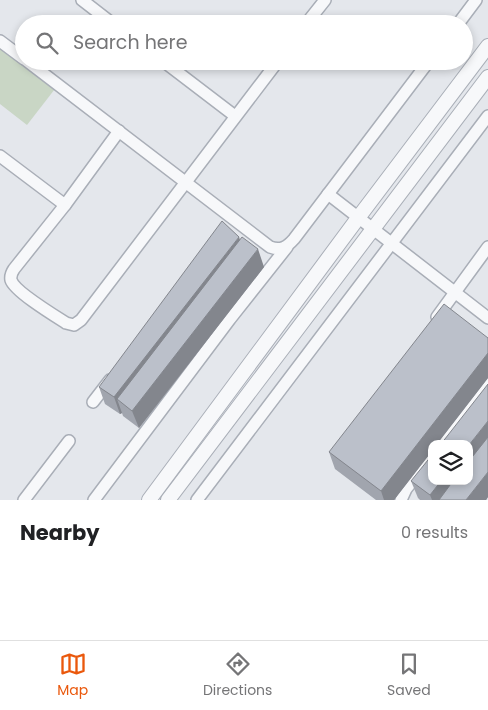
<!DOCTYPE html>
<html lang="en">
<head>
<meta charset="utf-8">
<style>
	:root { --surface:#fff; --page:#f6f6f6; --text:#202124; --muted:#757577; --line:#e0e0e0; --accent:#ea580c }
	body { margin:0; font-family:Poppins,sans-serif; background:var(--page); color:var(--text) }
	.controls { position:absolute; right:15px; bottom:15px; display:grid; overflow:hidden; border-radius:10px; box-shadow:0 2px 8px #0003 }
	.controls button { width:45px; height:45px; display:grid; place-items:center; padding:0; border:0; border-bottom:1px solid var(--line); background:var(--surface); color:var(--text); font:25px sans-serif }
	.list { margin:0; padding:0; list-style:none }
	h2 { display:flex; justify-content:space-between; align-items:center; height:65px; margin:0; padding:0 20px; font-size:21px }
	h2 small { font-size:16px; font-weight:400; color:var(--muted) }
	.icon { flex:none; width:28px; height:28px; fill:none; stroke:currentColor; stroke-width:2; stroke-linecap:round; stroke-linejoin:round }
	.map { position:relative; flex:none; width:488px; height:500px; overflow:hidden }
	.search { position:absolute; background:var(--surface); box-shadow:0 2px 8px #0003; left:15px; right:15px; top:15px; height:55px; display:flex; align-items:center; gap:12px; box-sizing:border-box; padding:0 18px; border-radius:28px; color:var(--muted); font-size:19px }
	.sheet { height:140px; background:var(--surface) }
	nav { display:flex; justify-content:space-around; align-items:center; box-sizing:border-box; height:70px; border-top:1px solid var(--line); background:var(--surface); font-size:14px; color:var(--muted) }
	nav a { display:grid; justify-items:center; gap:2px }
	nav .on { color:var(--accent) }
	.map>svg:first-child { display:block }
</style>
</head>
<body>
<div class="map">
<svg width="488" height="500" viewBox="0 0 488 500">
	<rect width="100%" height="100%" fill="#e4e7ec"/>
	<polygon fill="#c9d6c5" points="3,44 58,85 27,125 0,104 0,48"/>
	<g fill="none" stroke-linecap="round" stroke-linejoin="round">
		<g stroke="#a9aeb7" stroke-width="14">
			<g id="minor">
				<polyline points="82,0 113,24"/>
				<polyline points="306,24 325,0"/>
				<polyline points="458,24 476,0"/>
				<polyline points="0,41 24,59"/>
				<path d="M27 61 270 247C281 251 287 247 294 239L429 61"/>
				<polyline points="163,61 235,116"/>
				<path d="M119 131 65 205 14 269C12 272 10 275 11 280 14 291 55 316 66 323L74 325 81 320 278 61"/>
				<polyline points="0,156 65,205"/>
				<polyline points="328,194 488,318"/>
				<polyline points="437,317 488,247"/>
				<polyline points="93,402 110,380"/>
				<polyline points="441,444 488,382"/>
				<polyline points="24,500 69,441"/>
				<polyline points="94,500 230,319 287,247"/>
				<polyline points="197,500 488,116"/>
				<polyline points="401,500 406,489 432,456"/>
			</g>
		</g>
		<g stroke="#a9aeb7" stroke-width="16">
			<g id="tertiary">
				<polyline points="149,500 358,218 488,46"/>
				<polyline points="168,500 488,77"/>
			</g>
		</g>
		<use href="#minor" stroke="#f7f8fa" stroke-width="11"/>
		<use href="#tertiary" stroke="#f7f8fa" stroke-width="14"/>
	</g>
	<g fill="#a1a5ae">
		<polygon points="240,240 264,267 139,428 123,416 122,413 120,414 105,404 99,387"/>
		<polygon points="488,338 488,378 437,444 432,444 432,451 394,500 376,500 335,469 329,452"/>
		<polygon points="411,481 488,497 486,500 420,500 418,498"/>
	</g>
	<g fill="#83868d">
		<polygon points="239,237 245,254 117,399 122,413 120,414 114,397"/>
		<polygon points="258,249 264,267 139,428 132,411"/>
		<polygon points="488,353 488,378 437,444 432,444 432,451 394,500 384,500 381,491"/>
		<polygon points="488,421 488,447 469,470 469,445"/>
		<polygon points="488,472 488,497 486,500 466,500"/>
		<polygon points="441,481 461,481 446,500 432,500 430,495"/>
	</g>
	<g fill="#bbc0ca" stroke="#83868d">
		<polygon points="222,221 239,237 114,397 99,387"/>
		<polygon points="242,237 258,249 132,411 117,399"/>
		<polygon points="444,304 488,338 488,353 381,491 329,452"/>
		<polygon points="488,384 488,421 469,445 469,444 441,444"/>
		<polygon points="488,437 488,472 466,500 439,500 453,481 469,481 469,461"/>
		<polygon points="432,455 432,481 441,481 430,495 411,481"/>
	</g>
</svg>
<div class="controls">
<button><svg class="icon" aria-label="layers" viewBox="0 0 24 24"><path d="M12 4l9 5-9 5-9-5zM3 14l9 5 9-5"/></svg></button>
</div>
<div class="search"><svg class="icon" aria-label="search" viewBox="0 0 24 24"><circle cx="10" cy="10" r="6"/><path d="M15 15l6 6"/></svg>Search here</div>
</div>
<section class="sheet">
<h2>Nearby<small>0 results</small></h2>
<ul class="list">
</ul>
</section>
<nav>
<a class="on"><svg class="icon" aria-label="map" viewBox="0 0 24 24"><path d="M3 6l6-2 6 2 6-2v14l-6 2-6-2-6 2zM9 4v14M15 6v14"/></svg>Map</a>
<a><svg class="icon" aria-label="directions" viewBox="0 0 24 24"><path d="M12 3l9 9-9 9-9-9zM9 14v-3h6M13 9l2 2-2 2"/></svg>Directions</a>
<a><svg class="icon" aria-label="saved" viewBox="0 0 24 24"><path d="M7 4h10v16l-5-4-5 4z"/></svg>Saved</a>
</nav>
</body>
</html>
